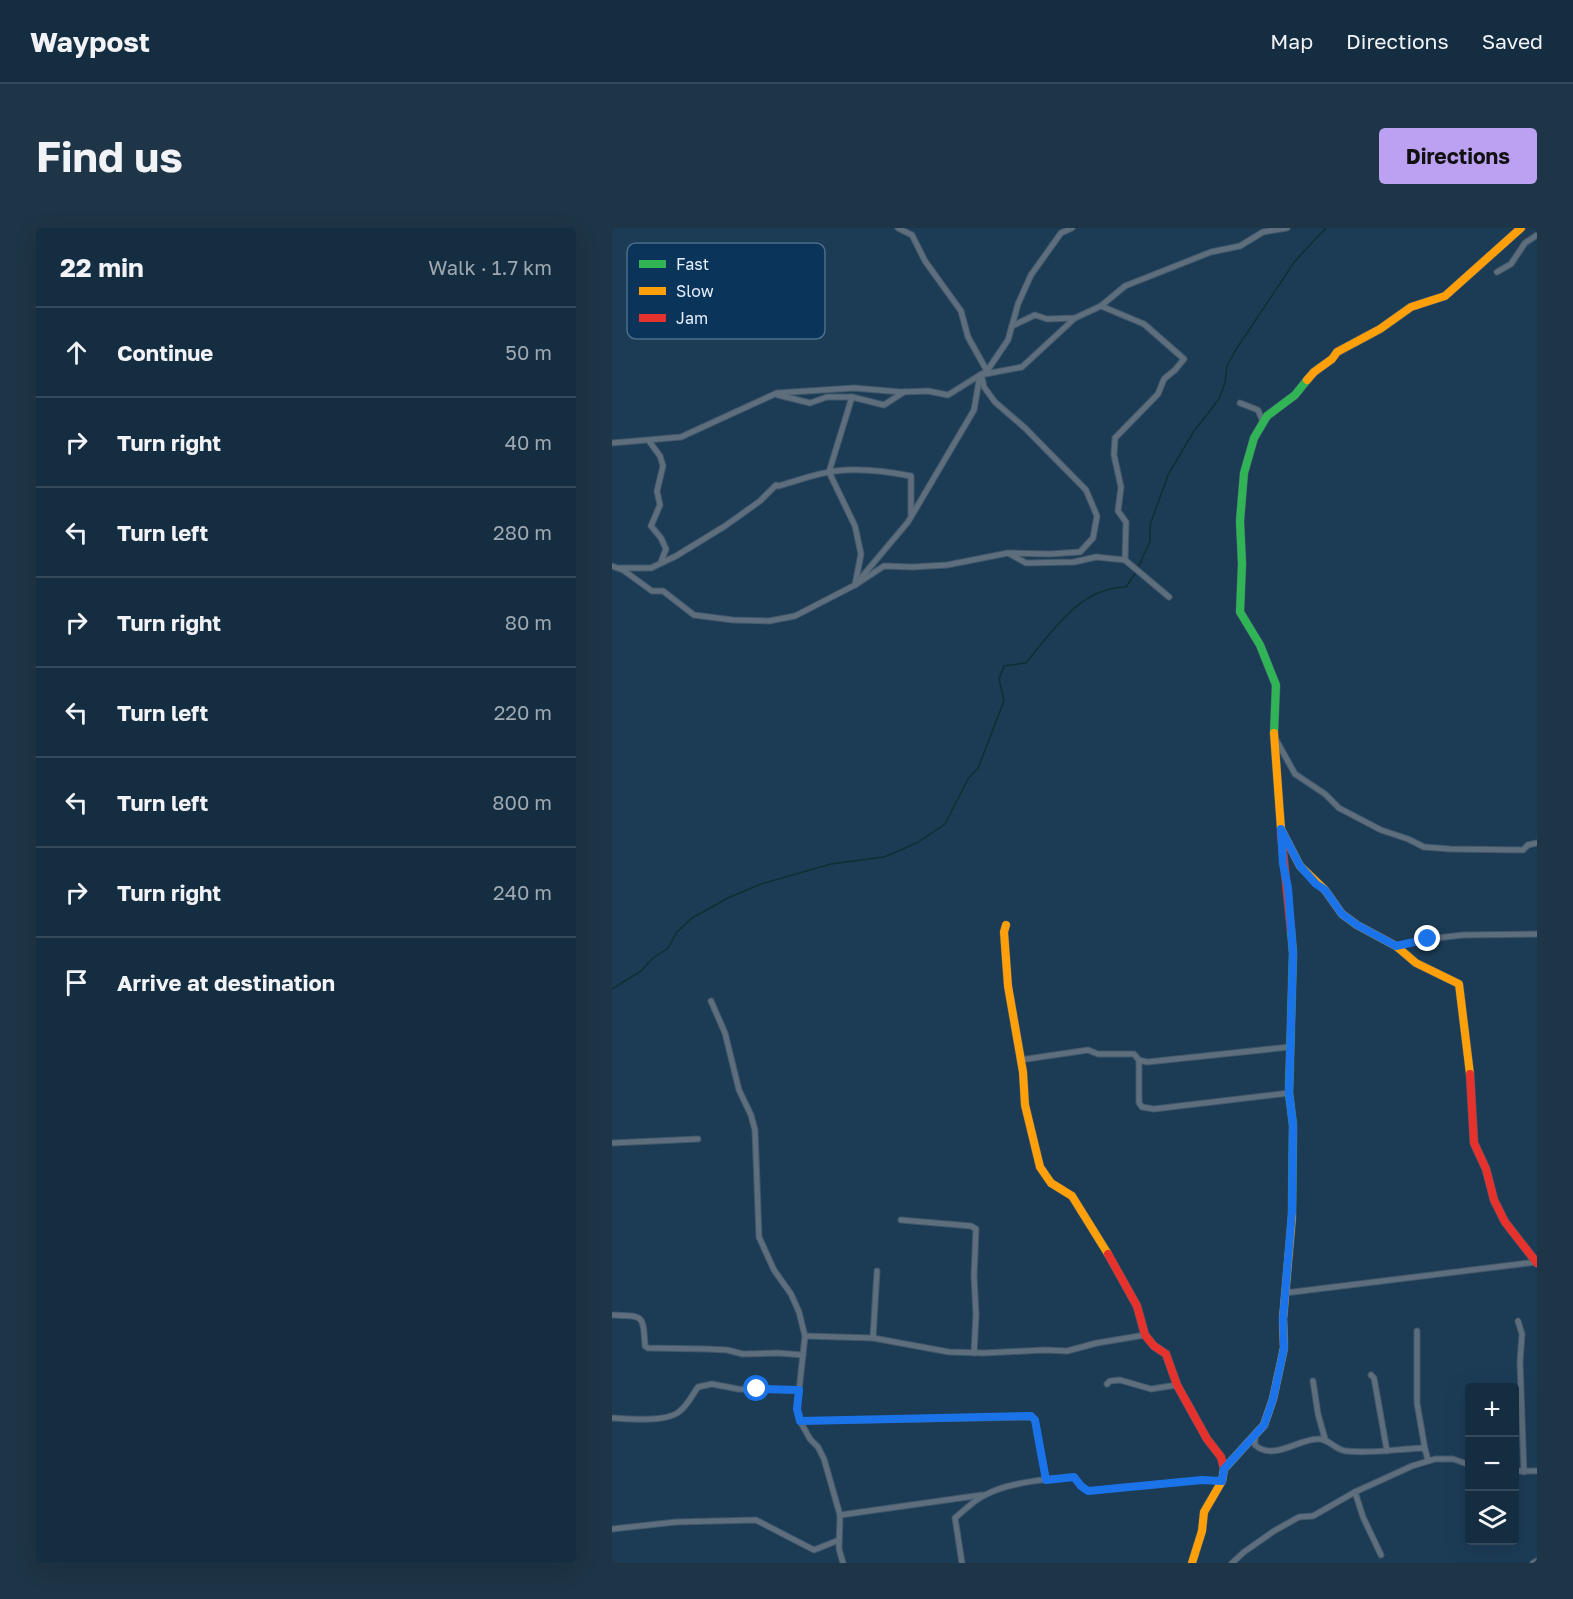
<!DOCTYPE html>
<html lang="en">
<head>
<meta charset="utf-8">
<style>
	:root { --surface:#152d40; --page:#1e3547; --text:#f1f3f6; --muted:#9da8b1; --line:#344959; --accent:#bca0f2 }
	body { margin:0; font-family:"Golos Text",sans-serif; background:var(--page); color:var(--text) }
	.controls { position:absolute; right:18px; bottom:18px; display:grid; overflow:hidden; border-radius:6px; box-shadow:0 6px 24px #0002 }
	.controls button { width:54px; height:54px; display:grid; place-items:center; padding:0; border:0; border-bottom:2px solid var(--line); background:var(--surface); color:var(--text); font:30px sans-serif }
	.stop { position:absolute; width:18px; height:18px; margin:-14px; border:4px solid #1a73e8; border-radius:50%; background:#fff }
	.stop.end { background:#1a73e8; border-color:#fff; box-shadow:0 2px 6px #0008 }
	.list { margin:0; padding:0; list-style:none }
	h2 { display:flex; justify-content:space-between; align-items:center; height:78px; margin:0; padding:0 24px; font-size:26px }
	h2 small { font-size:20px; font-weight:400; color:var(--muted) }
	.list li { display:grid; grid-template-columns:39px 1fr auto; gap:18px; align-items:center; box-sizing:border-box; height:90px; padding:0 24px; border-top:2px solid var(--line) }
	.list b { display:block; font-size:22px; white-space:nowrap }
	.list em { font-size:20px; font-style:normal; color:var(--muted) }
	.icon { flex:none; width:33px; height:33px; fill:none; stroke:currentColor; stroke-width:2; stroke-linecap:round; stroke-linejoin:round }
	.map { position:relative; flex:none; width:925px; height:1335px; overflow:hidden; border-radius:6px }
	header { display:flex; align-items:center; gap:36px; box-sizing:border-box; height:84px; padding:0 30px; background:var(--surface); border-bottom:2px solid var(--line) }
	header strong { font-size:28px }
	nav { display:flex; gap:33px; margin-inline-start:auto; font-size:21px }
	.intro { display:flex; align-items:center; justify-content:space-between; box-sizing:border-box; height:144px; padding:0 36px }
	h1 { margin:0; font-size:42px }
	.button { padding:15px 27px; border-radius:6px; background:var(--accent); color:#111; font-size:21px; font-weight:700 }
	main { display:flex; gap:36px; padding:0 36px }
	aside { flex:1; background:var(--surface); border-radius:6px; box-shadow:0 6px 24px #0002 }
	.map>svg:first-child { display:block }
</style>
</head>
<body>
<header>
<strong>Waypost</strong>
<nav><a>Map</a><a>Directions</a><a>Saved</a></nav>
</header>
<div class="intro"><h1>Find us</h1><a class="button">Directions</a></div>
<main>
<aside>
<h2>22 min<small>Walk · 1.7 km</small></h2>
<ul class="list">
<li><svg class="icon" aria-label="ahead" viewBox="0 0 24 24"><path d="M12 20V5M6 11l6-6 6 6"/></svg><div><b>Continue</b></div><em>50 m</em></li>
<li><svg class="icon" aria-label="right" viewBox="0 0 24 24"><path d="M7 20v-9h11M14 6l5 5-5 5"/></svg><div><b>Turn right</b></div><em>40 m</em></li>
<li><svg class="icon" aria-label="left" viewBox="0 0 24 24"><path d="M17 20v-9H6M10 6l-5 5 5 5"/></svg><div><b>Turn left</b></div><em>280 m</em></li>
<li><svg class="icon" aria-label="right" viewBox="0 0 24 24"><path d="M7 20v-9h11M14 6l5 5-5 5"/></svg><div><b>Turn right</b></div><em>80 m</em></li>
<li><svg class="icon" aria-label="left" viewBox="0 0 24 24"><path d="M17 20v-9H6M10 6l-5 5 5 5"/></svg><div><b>Turn left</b></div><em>220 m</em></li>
<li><svg class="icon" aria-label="left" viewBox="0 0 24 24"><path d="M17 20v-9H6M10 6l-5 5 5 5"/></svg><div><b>Turn left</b></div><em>800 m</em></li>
<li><svg class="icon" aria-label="right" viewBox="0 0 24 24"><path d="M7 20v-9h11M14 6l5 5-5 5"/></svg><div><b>Turn right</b></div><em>240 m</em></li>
<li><svg class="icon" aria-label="arrive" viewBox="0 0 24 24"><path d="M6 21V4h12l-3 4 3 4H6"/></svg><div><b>Arrive at destination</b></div></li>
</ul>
</aside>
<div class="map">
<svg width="925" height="1335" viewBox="0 0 925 1335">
	<rect width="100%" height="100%" fill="#1c3c56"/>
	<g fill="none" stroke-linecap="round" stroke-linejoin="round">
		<g stroke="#0d3031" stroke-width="1.5">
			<polyline points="526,340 538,313 538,297 556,247 582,203 607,171 613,155 615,138 623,123 683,33 714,0"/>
			<path d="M0 761 29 743 41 730 56 720 65 704 80 690 116 670 149 656 219 636 272 629 305 615 333 596 356 551 366 540 392 473 387 451 392 438 414 435C440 403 469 359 514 359L524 344"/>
		</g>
		<g stroke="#41586b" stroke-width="7">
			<g id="street">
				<polyline points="286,0 300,7 313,33 349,83 356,109 375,143"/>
				<polyline points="885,44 899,36 913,15 925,7"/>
				<polyline points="489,78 532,96 572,131 563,142 552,151 546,166 503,210 502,227 509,259 506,283 514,294 513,332"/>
				<polyline points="400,98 423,87 435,91 463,90 489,78 513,58 599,24 628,18 651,4 675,0"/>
				<polyline points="370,150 372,159 383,174 413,200 474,262 485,288 481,310 468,324 438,326 398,325"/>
				<polyline points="166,167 198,175 215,169 240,169"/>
				<polyline points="628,175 646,182 651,194"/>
				<polyline points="37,213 48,228 51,238 45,263 48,277 39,298 49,310 54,321 49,334"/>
				<polyline points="0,215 69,209 165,165 242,160 289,164 316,163 336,167 368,147 410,139 463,90"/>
				<polyline points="0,338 11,342 40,363 51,363 82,387 121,392 157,393 183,388 243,357 272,338 301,339 335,337 396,325 414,335 462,334 484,329 513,332 557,369"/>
				<path d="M8 340H39L64 328 113 298 148 273 164 257 166 258C188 252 211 243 234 242 255 241 278 244 299 248V287"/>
				<polyline points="248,351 296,294 362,182 368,147 375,143 396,112 406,76 419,47 449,5 460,0"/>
				<polyline points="243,357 249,326 243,298 217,244 240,169 272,177 292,164"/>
				<polyline points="662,508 683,546 713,566 727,580 769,602 796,611 812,619 838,621 911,622 916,617 925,615"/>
				<polyline points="784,718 816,711 851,707 925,706"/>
				<polyline points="99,773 113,805 127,862 139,887 143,902 147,1009 162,1042 179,1066 187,1084 193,1108 185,1181 188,1193 198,1211 206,1219 212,1231 228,1287 227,1321 231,1335"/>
				<polyline points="408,832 476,822 486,826 522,826 527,832 535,834 678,819"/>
				<polyline points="527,832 527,875 530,879 542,881 677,865"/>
				<polyline points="0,915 86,911"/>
				<polyline points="289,992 359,998 364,1001 362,1048 364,1086 362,1125"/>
				<polyline points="673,1065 925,1034"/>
				<path d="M0 1087C32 1088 31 1086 33 1118L36 1120 94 1121 115 1122 131 1126 166 1125 191 1127"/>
				<polyline points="906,1093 910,1106 908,1134 912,1244"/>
				<polyline points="805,1103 805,1175 813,1221"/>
				<polyline points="193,1108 261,1110 337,1124 372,1125 432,1122 455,1123 485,1115 533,1107"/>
				<polyline points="261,1110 265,1043"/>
				<polyline points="759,1147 762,1150 775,1223"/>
				<polyline points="701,1153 706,1186 713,1211"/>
				<polyline points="495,1156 498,1153 508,1152 539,1161 565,1157"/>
				<path d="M0 1190C17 1191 57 1195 69 1182 76 1176 81 1166 86 1159L100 1156 126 1161 187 1162"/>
				<polyline points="188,1193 419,1189 423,1192 434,1252"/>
				<path d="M643 1208V1217C661 1233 685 1212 705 1211 717 1210 723 1222 734 1223 759 1226 785 1221 810 1220L813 1221 816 1232"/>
				<polyline points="903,1243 925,1243"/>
				<polyline points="743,1264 751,1289 769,1327"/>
				<polyline points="228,1287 370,1267"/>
				<polyline points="0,1301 64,1294 144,1292 202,1322 227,1312"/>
				<path d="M350 1335 343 1290C353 1282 362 1272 373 1267 397 1254 436 1251 462 1249L469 1258 476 1263 590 1252 610 1253"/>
				<polyline points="620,1335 632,1324 662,1303 687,1289 701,1288 743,1264 800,1238 823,1231 841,1231 858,1237"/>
				<polyline points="921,1335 925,1333"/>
			</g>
		</g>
		<g stroke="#41586b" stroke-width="9">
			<g id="fast">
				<polyline points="662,505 664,457 648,417 628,384 630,336 628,293 632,245 642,210 655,188 683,167 695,152"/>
				<polyline points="679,702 681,725 677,865 681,897 680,989"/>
			</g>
		</g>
		<g stroke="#41586b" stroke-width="9">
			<g id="slow">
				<polyline points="695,152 702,144 720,131 725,124 768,101 799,79 833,68 909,0"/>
				<polyline points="662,505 669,601 688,638 713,662 730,686 745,697 784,718 804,735 847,756 858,846"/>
				<polyline points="394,697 392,704 396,758 411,844 413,877 428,939 439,955 460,968 496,1026"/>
				<polyline points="580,1335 590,1303 592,1284 610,1253 612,1241 652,1197 661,1171 672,1120 671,1091 680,989"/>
			</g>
		</g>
		<g stroke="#41586b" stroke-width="9">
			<g id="jam">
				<polyline points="669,605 679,702"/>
				<polyline points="858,846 862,915 874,941 882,972 893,994 925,1035"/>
				<polyline points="496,1026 525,1078 533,1107 542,1118 554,1126 565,1157 595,1211 609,1229 612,1241"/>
			</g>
		</g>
		<use href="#street" stroke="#5e6e7d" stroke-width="5"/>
		<use href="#fast" stroke="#30b455" stroke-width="8"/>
		<use href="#slow" stroke="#ff9f0a" stroke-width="8"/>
		<use href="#jam" stroke="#e5322d" stroke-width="8"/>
	</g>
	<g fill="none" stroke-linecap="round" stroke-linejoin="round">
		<polyline stroke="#1a73e8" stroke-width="8" points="145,1161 187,1162 185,1181 188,1193 419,1188 423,1192 434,1252 462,1249 469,1258 476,1263 590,1252 610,1253 612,1241 652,1197 661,1171 672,1120 671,1091 680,984 681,897 677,865 681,725 676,660 671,636 669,601 688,638 704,656 713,662 730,686 745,697 784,718 816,711"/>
	</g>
	<rect x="15" y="15" width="198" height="96" rx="9" fill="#0b345a" stroke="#4c6c8a" stroke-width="1.5"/>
	<rect x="27" y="32" width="27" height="8" fill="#30b455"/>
	<rect x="27" y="59" width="27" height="8" fill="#ff9f0a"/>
	<rect x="27" y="86" width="27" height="8" fill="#e5322d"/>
	<g font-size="16" fill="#e4effb">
		<text x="64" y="42">Fast</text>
		<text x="64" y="69">Slow</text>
		<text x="64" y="96">Jam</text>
	</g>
</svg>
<div class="controls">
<button>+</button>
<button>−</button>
<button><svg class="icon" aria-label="layers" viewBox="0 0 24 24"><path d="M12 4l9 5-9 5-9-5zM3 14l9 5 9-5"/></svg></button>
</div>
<div class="stop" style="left:145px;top:1161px"></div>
<div class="stop end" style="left:816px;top:711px"></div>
</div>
</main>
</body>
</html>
